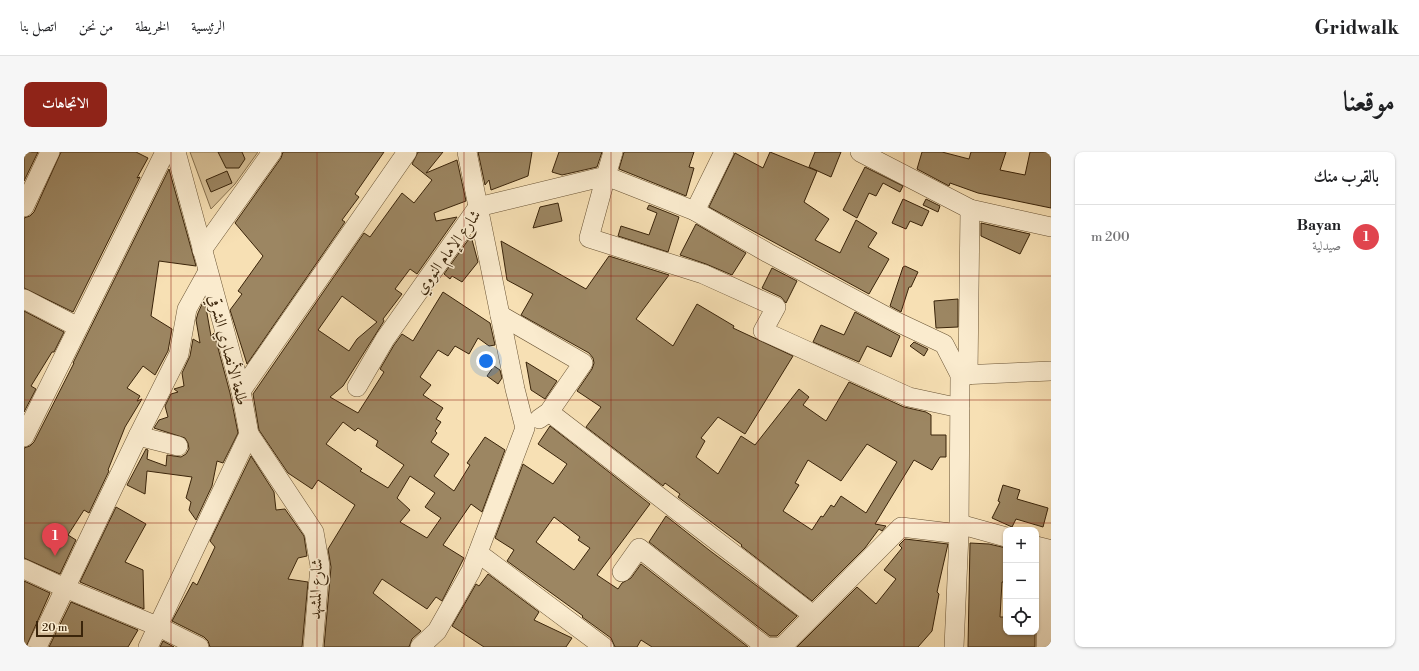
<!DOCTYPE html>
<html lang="ar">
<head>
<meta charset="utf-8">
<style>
	:root { --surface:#fff; --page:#f6f6f6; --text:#202124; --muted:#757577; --line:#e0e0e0; --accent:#8f2418 }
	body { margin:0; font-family:"Libre Bodoni",Amiri,serif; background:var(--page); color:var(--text); direction:rtl }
	.controls { position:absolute; right:12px; bottom:12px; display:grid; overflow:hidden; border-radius:8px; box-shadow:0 1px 3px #0004 }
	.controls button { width:36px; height:36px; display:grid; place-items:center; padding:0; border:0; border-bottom:1px solid var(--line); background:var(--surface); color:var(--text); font:20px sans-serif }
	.scale { position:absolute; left:12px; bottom:10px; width:47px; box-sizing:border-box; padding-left:4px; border:2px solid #3a240a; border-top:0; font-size:11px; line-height:14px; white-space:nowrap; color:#3a240a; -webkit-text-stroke:3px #faebce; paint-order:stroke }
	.you { position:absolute; left:462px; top:209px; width:14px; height:14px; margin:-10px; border:3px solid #fff; border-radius:50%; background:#1a73e8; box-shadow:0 0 0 6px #1a73e833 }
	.badge { display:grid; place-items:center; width:26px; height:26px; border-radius:50%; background:var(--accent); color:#fff; font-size:13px; font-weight:700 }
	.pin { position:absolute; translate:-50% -33px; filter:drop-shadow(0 1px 2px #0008) }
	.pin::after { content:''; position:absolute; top:21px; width:14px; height:12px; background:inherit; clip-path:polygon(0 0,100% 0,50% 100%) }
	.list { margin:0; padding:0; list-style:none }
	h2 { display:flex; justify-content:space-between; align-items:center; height:52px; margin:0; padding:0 16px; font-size:17px }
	h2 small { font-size:13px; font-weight:400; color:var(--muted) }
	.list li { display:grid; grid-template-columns:26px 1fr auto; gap:12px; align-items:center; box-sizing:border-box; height:64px; padding:0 16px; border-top:1px solid var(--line) }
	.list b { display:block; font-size:15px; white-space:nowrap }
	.list p { margin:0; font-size:13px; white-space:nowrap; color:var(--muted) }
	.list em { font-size:13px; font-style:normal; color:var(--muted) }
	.icon { flex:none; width:22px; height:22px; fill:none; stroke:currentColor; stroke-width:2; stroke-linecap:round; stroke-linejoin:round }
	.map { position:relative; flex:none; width:1027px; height:495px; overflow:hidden; direction:ltr; border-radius:8px }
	header { display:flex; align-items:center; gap:24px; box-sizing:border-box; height:56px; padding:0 20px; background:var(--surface); border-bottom:1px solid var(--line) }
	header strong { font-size:19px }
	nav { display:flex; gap:22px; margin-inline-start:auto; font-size:14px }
	.intro { display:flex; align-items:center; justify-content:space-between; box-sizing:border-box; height:96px; padding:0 24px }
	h1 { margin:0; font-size:28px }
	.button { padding:10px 18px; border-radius:8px; background:var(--accent); color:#fff; font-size:14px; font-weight:700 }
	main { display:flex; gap:24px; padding:0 24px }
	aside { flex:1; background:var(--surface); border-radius:8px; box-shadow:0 1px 3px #0004 }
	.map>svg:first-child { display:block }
</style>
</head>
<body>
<header>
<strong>Gridwalk</strong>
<nav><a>الرئيسية</a><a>الخريطة</a><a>من نحن</a><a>اتصل بنا</a></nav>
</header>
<div class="intro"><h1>موقعنا</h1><a class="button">الاتجاهات</a></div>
<main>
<aside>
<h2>بالقرب منك<small></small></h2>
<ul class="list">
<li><span class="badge" style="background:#e0444e">1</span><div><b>Bayan</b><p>صيدلية</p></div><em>200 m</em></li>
</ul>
</aside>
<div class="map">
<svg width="1027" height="495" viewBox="0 0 1027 495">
	<rect width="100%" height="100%" fill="#f7e0b4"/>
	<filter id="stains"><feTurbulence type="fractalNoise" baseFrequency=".005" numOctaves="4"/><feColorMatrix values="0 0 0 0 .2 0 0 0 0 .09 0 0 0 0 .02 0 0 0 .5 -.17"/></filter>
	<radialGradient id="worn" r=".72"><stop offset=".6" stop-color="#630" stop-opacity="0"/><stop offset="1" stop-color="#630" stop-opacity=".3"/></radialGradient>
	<polygon fill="#d7c097" stroke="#887250" points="166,0 234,0 211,32 187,57"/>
	<g fill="#9c8662" stroke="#3a240a" fill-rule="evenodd">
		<polygon points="0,0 14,0 0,29"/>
		<polygon points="37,0 112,0 124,6 113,26 116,25 49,160 0,136 0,66 6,64 10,60"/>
		<polygon points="194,0 218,0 221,7 215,16 202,16"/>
		<polygon points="259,0 360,0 331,42 335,45 318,68 321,70 223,212 206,158 218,142 214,139 239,104 211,71 257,6"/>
		<path d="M394 0H419L402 21 433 8 442 49 410 61 412 69 433 65 393 122 386 117 371 137 378 142 359 167 360 169 319 234 306 245 334 261 360 220 356 217 370 193 378 182 389 189 419 140 466 171 471 193 465 194 454 186 445 202 431 194 424 204 414 198 396 225 407 233 399 243 419 256 412 267 417 270 411 279 413 281 407 290 425 302 410 324 430 339 446 313 443 311 461 285 481 298 458 360 447 352 419 393 440 406 418 449 412 445 403 457 358 427 349 441 397 479 388 487 385 495H300L307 415 304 397 331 353 294 328 288 337 264 321 235 278 229 242 340 81 346 85 378 41 390 51 408 28 388 12ZM318 144 353 170 333 187 325 199 294 178ZM319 270 331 279 334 276 354 289 352 294 380 313 364 336 336 319 338 317 302 292ZM386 324 411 341 401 355 417 366 403 386 376 370 386 358 373 346Z"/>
		<polygon points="454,0 508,0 504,24 467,38 465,28 461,33"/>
		<polygon points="535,0 578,0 573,15 538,23 528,20"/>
		<polygon points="600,0 670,0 665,15 670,16 662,44 595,17"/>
		<polygon points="746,0 793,19 780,50 805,67 791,88 816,101 832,68 853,81 844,95 865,107 845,142 685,55 711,1 739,16"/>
		<polygon points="791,0 817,0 807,25 785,15"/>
		<polygon points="898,0 918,0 945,7 947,0 982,0 976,18 1001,23 1006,0 1027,0 1027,56 954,41 926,31 925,34 893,17"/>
		<polygon points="841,15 879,34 876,40 859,31 852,44 845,41 833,66 819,58"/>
		<polygon points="145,17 172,114 135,109 127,164 148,177 144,199 131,223 119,214 103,236 116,244 113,249 118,247 101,275 84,318 85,319 65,361 60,358 44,383 52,388 36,422 0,406 0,296 6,294 10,290 50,211 49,211"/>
		<polygon points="203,19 208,31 187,40 182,28"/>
		<polygon points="879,47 905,59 898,74 886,69 882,77 868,71"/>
		<polygon points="902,47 916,54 914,60 899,53"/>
		<polygon points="534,51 538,69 509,76 516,55"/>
		<polygon points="625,53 655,65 644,100 594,84 597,74 625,83 633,61 623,57"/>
		<polygon points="957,71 1006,82 996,102 957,84"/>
		<polygon points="672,72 722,101 708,123 682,112 656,103"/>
		<polygon points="447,84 454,110 438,130 428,124 426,127 420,122"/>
		<path d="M477 89 562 137 585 104 645 123 612 167 649 194 673 152 710 174 709 176 769 204 721 282 694 265 677 286 681 289 672 305 694 322 717 284 731 293 775 237 785 245 779 253 802 269 825 230 880 255 902 260 907 263V283H922V305H916L908 318 890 308 851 372 862 374 858 379 855 377 841 396 788 449 717 394 718 393 654 345 656 342 641 331 639 334 562 275 577 255 553 239 568 217 570 211 569 206 565 201 497 163 509 142 483 128ZM843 292 873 310 842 361 817 344 810 355 807 353 799 365 797 364 788 378 759 359 775 333 771 331 784 308 817 329Z"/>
		<polygon points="881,114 894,120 887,135 885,135 877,160 866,154 879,115"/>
		<polygon points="748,116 773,129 762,151 757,145 738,136"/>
		<polygon points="934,147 934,175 912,176 910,149"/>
		<polygon points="179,150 181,150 187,184 190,181 206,241 214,281 199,311 193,309 188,334 172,368 165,358 167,350 162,346 168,325 123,319 121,342 103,333 122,297 124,298 123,307 142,314 143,303 157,305 162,302 165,297 164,291 161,286 130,276 135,268 144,265 141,254 147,242 154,240 150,237 160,234 158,221 166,204 169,187 176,191 172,168 174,161"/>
		<polygon points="0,159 40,180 30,200 28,200 7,234 12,237 0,260"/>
		<polygon points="831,160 876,184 867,205 843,194 835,210 789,190 797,173 820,183"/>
		<polygon points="890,190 904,197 900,204 886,194"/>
		<polygon points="502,210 533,229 521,247 507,238"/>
		<polygon points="470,214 476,218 478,226 474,232 463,224"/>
		<path d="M526 274 626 352 573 423 594 437 598 431 607 426 617 412 724 495H628L617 488 613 495H591L587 486 558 465 559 464 483 409 490 398 471 386 499 312 529 332 543 312 514 292ZM530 365 556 385 554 388 566 396 550 418 512 390Z"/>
		<polygon points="227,304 250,340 252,358 261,357 280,384 283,404 274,406 264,427 284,430 278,495 186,495 184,489 180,485 148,469 169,430 173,433 191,395 186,389"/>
		<polygon points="979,333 996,338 993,347 1024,356 1019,375 992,367 988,375 968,366 976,350 974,349"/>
		<polygon points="92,355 122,372 101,410 119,418 120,457 56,430"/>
		<polygon points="642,364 685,398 773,464 753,484 746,484 625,390"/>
		<polygon points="881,387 924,392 913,440 915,442 908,479 894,495 773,495 833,435 852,452 872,427 860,418 878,396 875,393"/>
		<polygon points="946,391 965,392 982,396 982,430 978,430 976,465 981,465 981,480 1011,480 1011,495 944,495"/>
		<polygon points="464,422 515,460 510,468 548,486 542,495 460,495 428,474 452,432 455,434"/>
		<polygon points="0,429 26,441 2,495 0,495"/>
		<polygon points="47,450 114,478 104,495 25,495"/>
		<polygon points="139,489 150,495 136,495"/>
	</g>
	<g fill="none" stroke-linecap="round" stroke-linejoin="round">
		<g stroke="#695334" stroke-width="20">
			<g id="street">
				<polyline points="152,0 217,239 225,282 290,380 296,414 289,495"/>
				<polyline points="836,0 946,57 1027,75"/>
				<polyline points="0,55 26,0"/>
				<polyline points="671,59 700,0"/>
				<polyline points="178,98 248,0"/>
				<polyline points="0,147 54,175"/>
				<polyline points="476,163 559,211 525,260 515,267"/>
				<polyline points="936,223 1027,219"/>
				<polyline points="944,223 946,57"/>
				<polyline points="333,235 361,187 454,55 582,24 589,0"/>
				<polyline points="217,239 383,0"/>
				<polyline points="525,260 789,463"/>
				<polyline points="114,284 154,294"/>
				<polyline points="0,285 141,0"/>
				<polyline points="935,372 982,385"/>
				<polyline points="1012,394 1024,397 1022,495"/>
				<polyline points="454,401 580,495"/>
				<polyline points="0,417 41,436 133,474 175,495"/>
				<polyline points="598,420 615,396 742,495 760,495"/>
				<polyline points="13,495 114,284 155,202 163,157 183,121"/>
				<polyline points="124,495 225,282"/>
				<polyline points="396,495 413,479 447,419 501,276 491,237 443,0"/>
				<polyline points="758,495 877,375 935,382"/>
				<polyline points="930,495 935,382 936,223 920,192 869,168 744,101 671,59 582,24 565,86 679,122 752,155 739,179 885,245 936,256"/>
			</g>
		</g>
		<use href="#street" stroke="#faebce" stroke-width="19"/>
	</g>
	<path fill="none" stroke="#8f2418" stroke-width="1" stroke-opacity="0.55" d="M147 0V495M293 0V495M440 0V495M587 0V495M734 0V495M880 0V495M0 124H1027M0 248H1027M0 371H1027"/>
	<g text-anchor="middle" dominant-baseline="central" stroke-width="3" stroke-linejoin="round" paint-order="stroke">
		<g font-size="16" fill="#3a240a" stroke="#faebce">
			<text transform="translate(424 100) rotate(-54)">شارع الإمام النووي</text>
			<text transform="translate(204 198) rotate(75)">طلعة الأنصاري الشرقي</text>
			<text transform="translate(292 437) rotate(-88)">شارع المشهد</text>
		</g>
	</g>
	<rect width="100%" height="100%" filter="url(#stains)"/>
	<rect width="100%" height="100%" fill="url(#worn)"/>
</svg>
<div class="controls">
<button>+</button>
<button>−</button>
<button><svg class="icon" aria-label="locate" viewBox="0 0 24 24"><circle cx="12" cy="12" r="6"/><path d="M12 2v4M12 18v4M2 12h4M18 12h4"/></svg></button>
</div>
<div class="scale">20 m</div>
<div class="you"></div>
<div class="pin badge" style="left:31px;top:404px;background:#e0444e">1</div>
</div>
</main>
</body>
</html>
